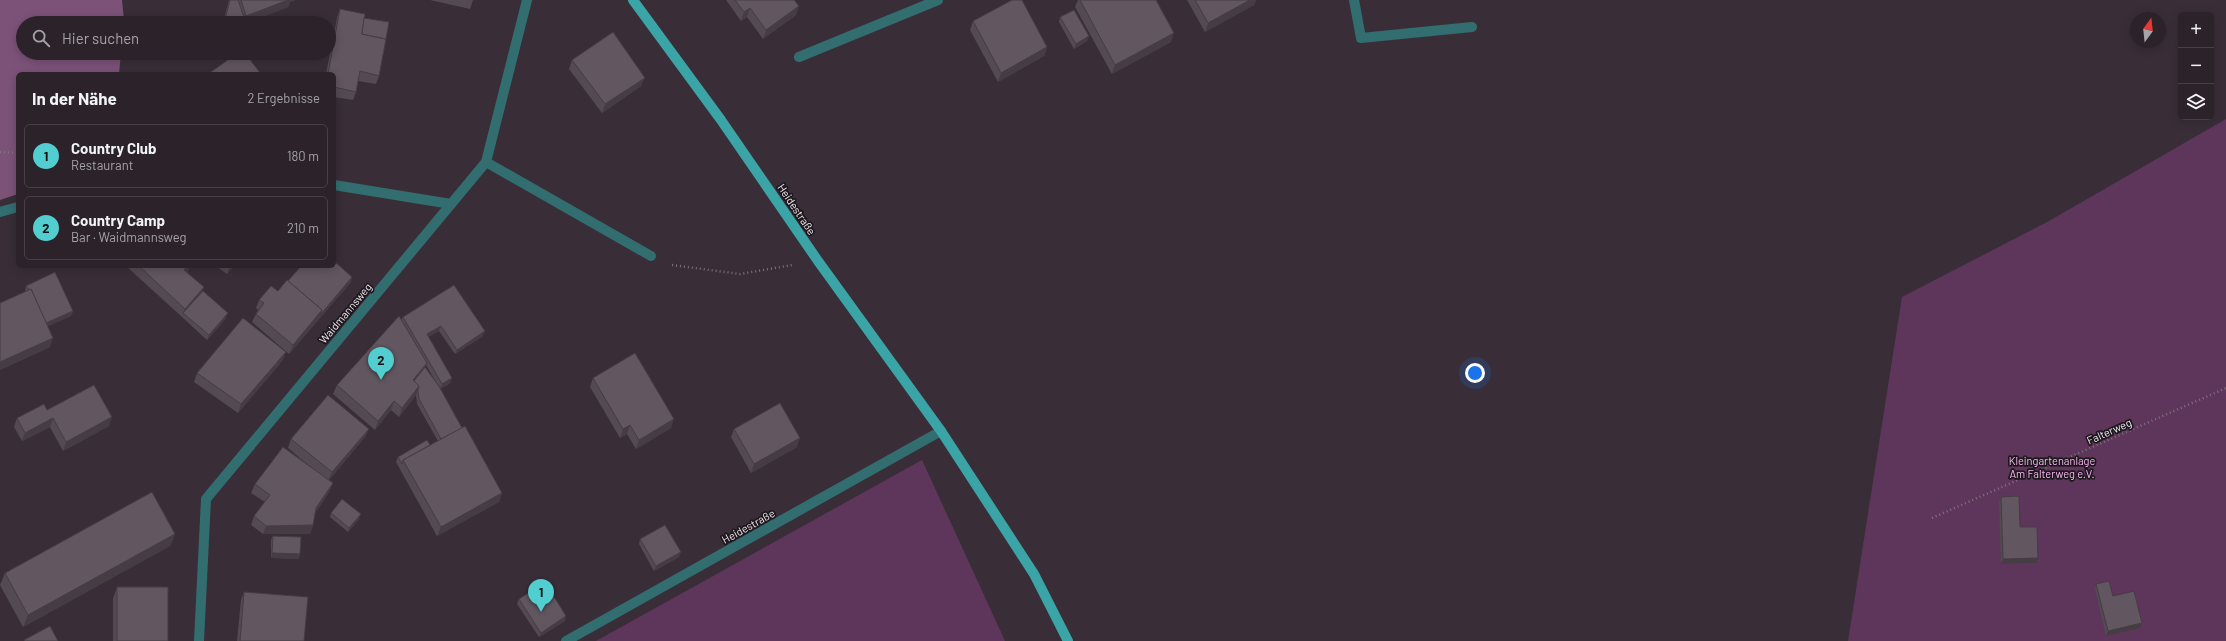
<!DOCTYPE html>
<html lang="de">
<head>
<meta charset="utf-8">
<style>
	:root { --surface:#2b222a; --page:#332a32; --text:#f1f3f6; --muted:#a6a4a8; --line:#473f47; --accent:#52cdd0 }
	body { margin:0; font-family:Barlow,sans-serif; background:var(--page); color:var(--text) }
	.controls { position:absolute; right:12px; top:12px; display:grid; overflow:hidden; border-radius:6px; box-shadow:0 2px 10px #0003 }
	.controls button { width:36px; height:36px; display:grid; place-items:center; padding:0; border:0; border-bottom:1px solid var(--line); background:var(--surface); color:var(--text); font:20px sans-serif }
	.compass { position:absolute; left:2130px; top:12px; width:36px; height:36px; border-radius:50%; background:var(--surface); box-shadow:0 2px 10px #0003; rotate:15deg }
	.you { position:absolute; left:1475px; top:373px; width:14px; height:14px; margin:-10px; border:3px solid #fff; border-radius:50%; background:#1a73e8; box-shadow:0 0 0 6px #1a73e833 }
	.badge { display:grid; place-items:center; width:26px; height:26px; border-radius:50%; background:var(--accent); color:#111; font-size:13px; font-weight:700 }
	.pin { position:absolute; translate:-50% -33px; filter:drop-shadow(0 1px 2px #0008) }
	.pin::after { content:''; position:absolute; top:21px; width:14px; height:12px; background:inherit; clip-path:polygon(0 0,100% 0,50% 100%) }
	.list { margin:0; padding:0; list-style:none }
	h2 { display:flex; justify-content:space-between; align-items:center; height:52px; margin:0; padding:0 16px; font-size:17px }
	h2 small { font-size:13px; font-weight:400; color:var(--muted) }
	.list li { display:grid; grid-template-columns:26px 1fr auto; gap:12px; align-items:center; box-sizing:border-box; height:64px; margin:0 8px 8px; padding:0 8px; border:1px solid var(--line); border-radius:6px }
	.list b { display:block; font-size:15px; white-space:nowrap }
	.list p { margin:0; font-size:13px; white-space:nowrap; color:var(--muted) }
	.list em { font-size:13px; font-style:normal; color:var(--muted) }
	.icon { flex:none; width:22px; height:22px; fill:none; stroke:currentColor; stroke-width:2; stroke-linecap:round; stroke-linejoin:round }
	.map { position:relative; flex:none; width:2226px; height:641px; overflow:hidden }
	.search { position:absolute; background:var(--surface); box-shadow:0 2px 10px #0003; left:16px; top:16px; width:320px; height:44px; display:flex; align-items:center; gap:10px; box-sizing:border-box; padding:0 14px; border-radius:22px; color:var(--muted); font-size:15px }
	.panel { position:absolute; background:var(--surface); box-shadow:0 2px 10px #0003; left:16px; top:72px; width:320px; height:196px; border-radius:6px }
	.map>svg:first-child { display:block }
</style>
</head>
<body>
<div class="map">
<svg width="2226" height="641" viewBox="0 0 2226 641">
	<rect width="100%" height="100%" fill="#392e38"/>
	<g fill="#5e365b">
		<polygon points="2226,119 2226,641 1848,641 1902,297 2049,221"/>
		<polygon points="922,460 1005,641 596,641"/>
	</g>
	<polygon fill="#7c5279" points="0,0 122,0 124,20 123,23 23,23 23,53 121,53 119,74 18,74 18,194 0,200"/>
	<g fill="none" stroke-linecap="round" stroke-linejoin="round">
		<g stroke="#7d737c" stroke-width="2.5" stroke-dasharray="1 3" stroke-linecap="butt">
			<polyline points="0,152 18,153"/>
			<polyline points="672,265 740,274 792,265"/>
			<polyline points="1932,518 2226,388"/>
		</g>
		<g stroke="#326e70" stroke-width="10">
			<polyline points="1354,0 1361,38 1472,27"/>
			<polyline points="799,57 938,0"/>
			<polyline points="486,162 651,256"/>
			<polyline points="334,185 451,204"/>
			<polyline points="0,212 18,207"/>
			<polyline points="199,641 206,499 486,162 527,0"/>
			<polyline points="566,641 941,431"/>
		</g>
		<polyline stroke="#3ba4a7" stroke-width="10" points="633,0 721,120 818,261 941,431 1034,574 1068,641"/>
	</g>
	<g fill="#544a53" fill-rule="evenodd">
		<polygon points="229,0 295,0 290,2 288,7 247,23 223,23"/>
		<polygon points="430,0 473,0 470,9"/>
		<polygon points="726,0 794,0 796,15 763,39 747,17 741,21"/>
		<polygon points="1078,0 1156,0 1171,42 1112,74 1075,7"/>
		<polygon points="1187,0 1256,0 1254,5 1205,32"/>
		<polygon points="340,9 364,18 386,39 379,76 376,84 358,81 356,92 353,100 334,97 334,74 326,74 337,18"/>
		<polygon points="1060,17 1087,41 1074,49 1059,22"/>
		<polygon points="973,21 1047,47 1044,56 998,82 970,30"/>
		<polygon points="223,53 245,53 228,59"/>
		<polygon points="572,60 641,86 602,113 569,69"/>
		<polygon points="126,266 191,266 187,272 203,291 226,318 207,340 182,317"/>
		<polygon points="216,266 234,266 227,274"/>
		<polygon points="288,281 351,282 289,354 252,322 258,310 256,308 259,300 278,291"/>
		<polygon points="26,286 73,311 71,316 48,326 50,347 0,370 0,303 25,292 25,291"/>
		<path d="M403 317 483 336 455 354 439 331 428 337 452 378 450 383 440 389 462 428 502 493 499 502 437 536 396 462 398 457 430 445 438 441 417 404 416 395 399 417 391 410 375 430 333 394 337 385 401 320ZM426 365 436 382 425 367Z"/>
		<polygon points="283,360 238,413 194,382 197,373"/>
		<polygon points="593,378 671,428 636,449 627,434 620,438 590,387"/>
		<polygon points="47,410 109,426 63,451 50,427 22,441 14,427 17,418"/>
		<polygon points="369,429 365,437 329,480 333,483 329,492 315,513 313,525 310,534 263,534 251,525 254,516 265,502 251,493 255,484 314,470 288,448 291,439"/>
		<polygon points="734,429 797,447 751,473 731,437"/>
		<polygon points="2001,497 2020,527 2037,563 2001,564 1999,502"/>
		<polygon points="331,513 359,519 348,532 330,517"/>
		<polygon points="175,534 170,546 23,627 0,585 5,573"/>
		<polygon points="273,536 299,559 271,558 271,540"/>
		<polygon points="640,539 679,557 654,571 639,544"/>
		<polygon points="2096,584 2113,596 2142,623 2140,628 2106,636 2095,589"/>
		<polygon points="117,587 168,641 113,641 113,599"/>
		<polygon points="244,592 304,641 237,641 241,600"/>
		<polygon points="519,599 565,621 539,637 517,604"/>
	</g>
	<g fill="#453c44">
		<polygon points="287,0 295,0 290,2 288,7 247,23 243,23 246,16"/>
		<polygon points="1250,0 1256,0 1254,5 1205,32 1208,23"/>
		<polygon points="799,6 796,15 763,39 766,30"/>
		<polygon points="750,8 747,17 741,21 744,12"/>
		<polygon points="1174,33 1171,42 1112,74 1115,65"/>
		<polygon points="1089,36 1087,41 1074,49 1076,44"/>
		<polygon points="1047,47 1044,56 998,82 1001,73"/>
		<polygon points="645,78 641,86 602,113 605,104"/>
		<polygon points="187,266 191,266 181,279 184,270"/>
		<polygon points="230,266 234,266 227,274"/>
		<polygon points="352,277 351,282 289,354 293,345 322,310"/>
		<polygon points="204,287 201,296 183,313 185,309"/>
		<polygon points="73,311 71,316 42,329 44,324"/>
		<polygon points="228,313 226,318 207,340 209,335"/>
		<polygon points="441,326 439,331 425,339 427,334"/>
		<polygon points="485,331 483,336 455,354 457,350"/>
		<polygon points="53,338 50,347 0,370 0,362"/>
		<polygon points="286,352 283,360 238,413 241,404"/>
		<polygon points="427,363 423,371 413,385 413,380"/>
		<polygon points="452,378 450,383 440,389 442,384"/>
		<polygon points="419,386 416,395 399,417 402,408"/>
		<polygon points="394,401 391,410 375,430 378,421"/>
		<polygon points="112,417 109,426 63,451 66,442"/>
		<polygon points="53,418 50,427 22,441 25,433"/>
		<polygon points="674,419 671,428 636,449 639,440"/>
		<polygon points="630,425 627,434 620,438 623,429"/>
		<polygon points="369,429 365,437 328,481 332,472"/>
		<polygon points="800,438 797,447 751,473 754,464"/>
		<polygon points="333,483 329,492 313,516 316,508"/>
		<polygon points="502,493 499,502 437,536 441,527"/>
		<polygon points="361,514 359,519 348,532 349,528"/>
		<polygon points="313,525 310,534 263,534 266,526"/>
		<polygon points="175,534 170,546 23,627 28,615"/>
		<polygon points="681,552 679,557 654,571 656,566"/>
		<polygon points="272,553 300,554 299,559 271,558"/>
		<polygon points="2038,558 2037,563 2001,564 2003,559"/>
		<polygon points="566,616 565,621 539,637 541,633"/>
		<polygon points="2142,623 2140,628 2106,636 2108,631"/>
	</g>
	<g fill="#625661" stroke="#453c44">
		<polygon points="230,0 238,0 245,20 243,23 224,23"/>
		<polygon points="241,0 288,0 246,16"/>
		<polygon points="735,0 794,0 799,6 766,30 750,8 744,12"/>
		<polygon points="1012,0 1022,0 1047,47 1001,73 973,21"/>
		<polygon points="1080,0 1156,0 1174,33 1115,65"/>
		<polygon points="1195,0 1250,0 1208,23"/>
		<polygon points="340,9 365,14 362,34 386,39 379,76 360,71 356,92 334,87 334,74 328,74"/>
		<polygon points="1074,10 1089,36 1076,44 1060,17"/>
		<polygon points="364,18 389,22 386,39 362,34"/>
		<polygon points="613,32 645,78 605,104 572,60"/>
		<polygon points="229,53 245,53 261,74 208,74 232,57"/>
		<polygon points="334,261 352,277 321,314 322,310 288,281 301,266 334,266"/>
		<polygon points="139,266 187,266 184,270 204,287 185,309"/>
		<polygon points="55,272 73,311 46,323 31,289 29,290 26,286"/>
		<polygon points="287,280 322,310 293,345 256,314 264,303 259,300 271,286 278,291"/>
		<polygon points="454,285 485,331 457,350 441,326 427,334 452,378 442,384 403,317"/>
		<polygon points="31,289 53,338 0,362 0,303"/>
		<polygon points="203,291 228,313 209,335 183,313"/>
		<polygon points="399,316 427,363 413,380 419,386 402,408 394,401 378,421 337,385"/>
		<polygon points="243,318 286,352 241,404 197,373"/>
		<polygon points="635,353 674,419 639,440 630,425 623,429 593,378"/>
		<polygon points="425,367 440,388 462,428 441,439 419,399 418,390 419,386 414,381"/>
		<polygon points="94,385 112,417 66,442 53,418 25,433 17,418 44,404 47,410"/>
		<polygon points="328,395 369,429 332,472 291,439"/>
		<polygon points="780,403 800,438 754,464 734,429"/>
		<polygon points="465,426 502,493 441,527 403,460"/>
		<polygon points="427,440 430,445 403,460 402,464 398,457"/>
		<polygon points="283,447 333,483 316,508 313,525 266,526 254,516 270,495 255,484"/>
		<polygon points="152,492 175,534 28,615 5,573"/>
		<polygon points="2019,496 2020,527 2037,527 2038,558 2003,559 2001,497"/>
		<polygon points="342,499 361,514 349,528 331,513"/>
		<polygon points="665,525 681,552 656,566 640,539"/>
		<polygon points="273,536 301,537 300,554 272,553"/>
		<polygon points="2109,581 2113,596 2134,591 2142,623 2108,631 2096,584"/>
		<polygon points="545,582 566,616 541,633 519,599"/>
		<rect x="117" y="587" width="51" height="54"/>
		<polygon points="244,592 308,597 304,641 240,641"/>
		<polygon points="50,626 58,641 25,641 24,640"/>
	</g>
	<g text-anchor="middle" dominant-baseline="central" stroke-width="3.5" stroke-linejoin="round" paint-order="stroke">
		<g font-size="11" fill="#eee7ed" stroke="#1d181d">
			<text transform="translate(797 209) rotate(56)">Heidestraße</text>
			<text transform="translate(345 313) rotate(-50)">Waidmannsweg</text>
			<text transform="translate(2109 431) rotate(-24)">Falterweg</text>
			<text transform="translate(748 526) rotate(-29)">Heidestraße</text>
		</g>
		<g font-size="11" fill="#fab8f5" stroke="#1d181d">
			<text x="2052" y="460">Kleingartenanlage<tspan x="2052" dy="13">Am Falterweg e.V.</tspan></text>
		</g>
	</g>
</svg>
<div class="controls">
<button>+</button>
<button>−</button>
<button><svg class="icon" aria-label="layers" viewBox="0 0 24 24"><path d="M12 4l9 5-9 5-9-5zM3 14l9 5 9-5"/></svg></button>
</div>
<svg class="compass" viewBox="-18 -18 36 36"><path d="M0-13l5 13h-10z" fill="#e53935"/><path d="M0 13l5-13h-10z" fill="#a6a4a8"/></svg>
<div class="you"></div>
<div class="pin badge" style="left:541px;top:612px">1</div>
<div class="pin badge" style="left:381px;top:380px">2</div>
<div class="search"><svg class="icon" aria-label="search" viewBox="0 0 24 24"><circle cx="10" cy="10" r="6"/><path d="M15 15l6 6"/></svg>Hier suchen</div>
<section class="panel">
<h2>In der Nähe<small>2 Ergebnisse</small></h2>
<ul class="list">
<li><span class="badge">1</span><div><b>Country Club</b><p>Restaurant</p></div><em>180 m</em></li>
<li><span class="badge">2</span><div><b>Country Camp</b><p>Bar · Waidmannsweg</p></div><em>210 m</em></li>
</ul>
</section>
</div>
</body>
</html>
